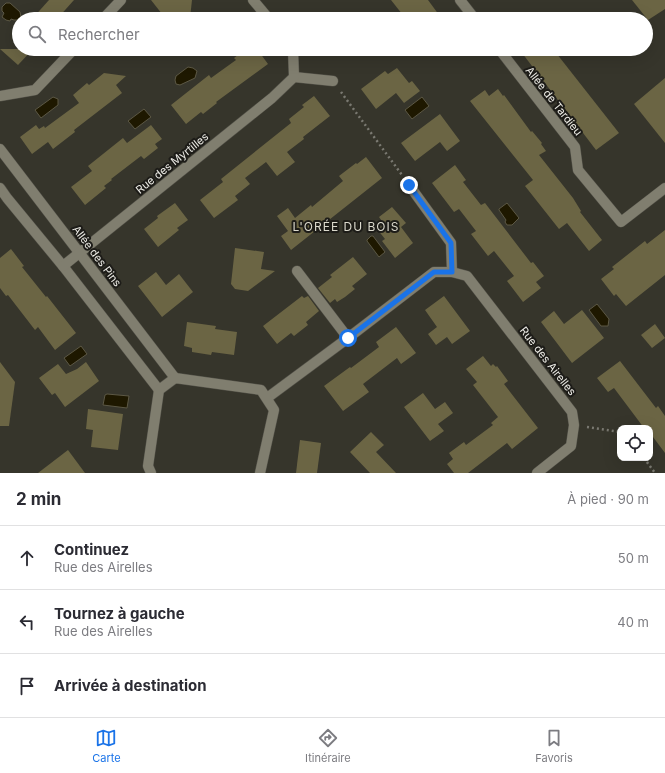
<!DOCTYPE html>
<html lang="fr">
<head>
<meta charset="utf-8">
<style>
	:root { --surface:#fff; --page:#f7f7f7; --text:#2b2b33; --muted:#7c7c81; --line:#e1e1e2; --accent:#1a73e8 }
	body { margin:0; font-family:Inter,sans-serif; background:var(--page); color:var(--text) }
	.controls { position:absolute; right:12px; bottom:12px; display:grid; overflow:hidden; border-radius:8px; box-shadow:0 4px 16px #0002 }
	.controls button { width:36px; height:36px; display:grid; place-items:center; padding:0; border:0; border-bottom:1px solid var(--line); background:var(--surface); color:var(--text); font:20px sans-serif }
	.stop { position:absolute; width:12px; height:12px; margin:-9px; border:3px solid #1a73e8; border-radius:50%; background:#fff }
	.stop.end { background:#1a73e8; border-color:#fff; box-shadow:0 1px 4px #0008 }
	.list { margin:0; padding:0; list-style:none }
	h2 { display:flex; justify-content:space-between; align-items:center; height:52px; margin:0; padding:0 16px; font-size:17px }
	h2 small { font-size:13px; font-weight:400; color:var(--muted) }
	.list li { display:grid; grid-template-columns:26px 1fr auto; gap:12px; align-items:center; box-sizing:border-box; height:64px; padding:0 16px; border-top:1px solid var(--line) }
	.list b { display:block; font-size:15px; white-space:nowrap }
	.list p { margin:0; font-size:13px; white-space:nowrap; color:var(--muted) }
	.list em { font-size:13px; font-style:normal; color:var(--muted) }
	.icon { flex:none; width:22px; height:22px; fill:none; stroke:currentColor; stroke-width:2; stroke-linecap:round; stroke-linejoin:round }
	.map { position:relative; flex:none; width:665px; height:473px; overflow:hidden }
	.search { position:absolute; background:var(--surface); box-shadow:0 4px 16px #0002; left:12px; right:12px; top:12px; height:44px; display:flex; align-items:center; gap:10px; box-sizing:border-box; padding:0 14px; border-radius:22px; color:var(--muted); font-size:15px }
	.sheet { height:244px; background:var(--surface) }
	nav { display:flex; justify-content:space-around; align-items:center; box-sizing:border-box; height:56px; border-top:1px solid var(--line); background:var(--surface); font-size:11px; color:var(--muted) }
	nav a { display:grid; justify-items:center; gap:2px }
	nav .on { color:var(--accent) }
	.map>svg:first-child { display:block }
</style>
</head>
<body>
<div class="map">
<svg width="665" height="473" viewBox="0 0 665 473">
	<rect width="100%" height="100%" fill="#36352b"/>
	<g fill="#1e1800" stroke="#5c5845">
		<polygon points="6,3 10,3 20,12 21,17 18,20 14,20 11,19 10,21 6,20 2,17 4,13 2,11 2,7"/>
		<polygon points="188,67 193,68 197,71 195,78 180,85 176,84 175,80 176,76"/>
		<polygon points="53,97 58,99 58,105 41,118 35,110"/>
		<polygon points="422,97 429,106 412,119 405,110"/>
		<polygon points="144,109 151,117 135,129 128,121"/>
		<polygon points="507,203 519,218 512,225 507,225 505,222 506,220 499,210 499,209"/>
		<polygon points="371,236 373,236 385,252 379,257 367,241 367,240"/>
		<polygon points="597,304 609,319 608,326 601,326 589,310"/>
		<polygon points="81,346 87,354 70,366 64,358"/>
		<polygon points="107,394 129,396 127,408 103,405 105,395"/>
	</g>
	<g fill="#6b6544">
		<polygon points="49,0 74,0 57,19 32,19"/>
		<polygon points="151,0 192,0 190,18 162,14"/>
		<polygon points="391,0 428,0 442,19 406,19"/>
		<polygon points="632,0 665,0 665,9 648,20"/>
		<polygon points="0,49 33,49 18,65"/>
		<polygon points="246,49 257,49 268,64 216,102 217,103 203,114 201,112 186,124 171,105 209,75 211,78 236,60 234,58"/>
		<polygon points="519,49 553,49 619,133 596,150"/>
		<polygon points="397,68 409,83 412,81 420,91 404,103 396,93 376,109 361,89 385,71 388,74"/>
		<polygon points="104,73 126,76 116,85 122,93 74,130 75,132 53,149 48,142 32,154 20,137 36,125 39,129 44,126 45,128 79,103 73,95 87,83 89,85"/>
		<polygon points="665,78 665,143 634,104"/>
		<polygon points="498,89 503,96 504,95 531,132 532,131 542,143 541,144 546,151 539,155 573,198 581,211 580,212 602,240 589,251 567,223 559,229 525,186 533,180 470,101 485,90 489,96"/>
		<polygon points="314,96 330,116 303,137 304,139 287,152 295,162 277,176 266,162 245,178 250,184 235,196 238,200 214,218 200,200 223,182 221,179 291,123 289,119 304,107 302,105"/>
		<polygon points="440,114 460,141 447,151 440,142 415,161 401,143"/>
		<polygon points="151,125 162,139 155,144 158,148 144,159 141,156 111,179 112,180 104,186 106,188 85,205 71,187 92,171 88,166 123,138 127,143"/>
		<polygon points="366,157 382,178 291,250 281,236 288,231 277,216 288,208 295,218 311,205 312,207 343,181 339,176 356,163 357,164"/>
		<polygon points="455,165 466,180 463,182 481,205 485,203 531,263 533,262 544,276 536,282 541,288 523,302 507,281 514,276 494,251 488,256 471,234 476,231 459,209 454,212 432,183"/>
		<polygon points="175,203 188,220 177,228 179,230 158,247 144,229 158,218 157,216"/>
		<polygon points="392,207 406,223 401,227 413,243 395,258 382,241 385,239 377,229 384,224 379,217"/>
		<polygon points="665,230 665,275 626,306 616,294 614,296 601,279 614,269 612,267 645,241 647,244"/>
		<polygon points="235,248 264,252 261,269 275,271 248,291 235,289 231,284"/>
		<polygon points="11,249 24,266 22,267 46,297 47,296 76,333 55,350 38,327 35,330 8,295 6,296 0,288 0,258"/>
		<polygon points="353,257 367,274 352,286 355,289 345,297 337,302 335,299 330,303 318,288 332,277 330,275"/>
		<polygon points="156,272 166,285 179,274 193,292 162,317 138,286"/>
		<polygon points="302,296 304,298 308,296 319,311 306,322 308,325 294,336 291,333 277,344 263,326"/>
		<polygon points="444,296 470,331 452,344 447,337 436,345 428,334 437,327 425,310"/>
		<polygon points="582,310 604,338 572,363 541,322 554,311 564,324"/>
		<polygon points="187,322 216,326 215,329 237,332 234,355 212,352 211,355 192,352 192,348 184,346"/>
		<polygon points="655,324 665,338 652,348 641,335"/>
		<polygon points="396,327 416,353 401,364 397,358 363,384 369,392 343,411 324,386 350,367 351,368 379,347 376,342"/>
		<polygon points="483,356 491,366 493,364 496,367 497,366 508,381 504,384 538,428 512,449 507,443 468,473 454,473 447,464 453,459 449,453 464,442 466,445 493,425 491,423 498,417 473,385 477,382 466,369"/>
		<polygon points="620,361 656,408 658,406 665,416 665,453 650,433 650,428 644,428 614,388 608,392 597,378"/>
		<polygon points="0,362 15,382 9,426 0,426"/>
		<polygon points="86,362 99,381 65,407 55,393 52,395 39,378 58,364 66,374 77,369"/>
		<polygon points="423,393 435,409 445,402 453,413 438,424 444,431 430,441 404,407"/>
		<polygon points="88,409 123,414 118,450 91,447 93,430 86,429"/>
		<polygon points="371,432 384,445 376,452 396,473 370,473 350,452"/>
		<polygon points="300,440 321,443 317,473 296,473"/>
		<polygon points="68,450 85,473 38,473"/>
	</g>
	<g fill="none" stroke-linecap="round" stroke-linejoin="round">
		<g stroke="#535249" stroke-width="11">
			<g id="minor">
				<polyline points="253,0 269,19"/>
				<polyline points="460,0 475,19"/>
				<polyline points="103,19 121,0"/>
				<polyline points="499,49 575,147 578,170 621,222 665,188"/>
				<polyline points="294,77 333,81"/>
				<polyline points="0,96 35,90 74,49"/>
				<polyline points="0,149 175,378"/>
				<polyline points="409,185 451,243 452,272"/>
				<polyline points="0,188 7,198 63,266 159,390"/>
				<polyline points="63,266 272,98 294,77 293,49"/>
				<polyline points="297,271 348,338"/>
				<polyline points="267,398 348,338 434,272 452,272 467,276 572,412 574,425 571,446 537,473"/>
				<polyline points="151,473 148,466 159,390 175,378 261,390 274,410 260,473"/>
			</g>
		</g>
		<g stroke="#7a7971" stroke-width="2.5" stroke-dasharray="2 3" stroke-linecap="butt">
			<polyline points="341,92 402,175"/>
			<polyline points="587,427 620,432"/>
			<polyline points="644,458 655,473"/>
		</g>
		<use href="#minor" stroke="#807e6f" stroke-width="10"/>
	</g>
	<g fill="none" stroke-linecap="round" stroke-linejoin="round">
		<polyline stroke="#1a73e8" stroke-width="5" points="348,338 434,272 452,272 451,243 409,185"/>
	</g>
	<g text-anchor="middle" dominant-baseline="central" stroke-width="4" stroke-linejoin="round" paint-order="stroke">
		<g font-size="11" fill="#eeede7" stroke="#1d1c18">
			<text transform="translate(554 101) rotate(52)">Allée de Tardieu</text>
			<text transform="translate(172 163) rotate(-39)">Rue des Myrtilles</text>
			<text transform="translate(97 256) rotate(53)">Allée des Pins</text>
			<text transform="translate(548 361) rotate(52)">Rue des Airelles</text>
		</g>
		<g font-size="12" letter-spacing="1" fill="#dbd9cd" stroke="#1d1c18">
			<text x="346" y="226">L'ORÉE DU BOIS</text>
		</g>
	</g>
</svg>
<div class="controls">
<button><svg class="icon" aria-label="locate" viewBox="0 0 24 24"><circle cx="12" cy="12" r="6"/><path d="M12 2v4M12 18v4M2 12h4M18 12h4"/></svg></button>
</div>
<div class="stop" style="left:348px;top:338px"></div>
<div class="stop end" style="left:409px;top:185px"></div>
<div class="search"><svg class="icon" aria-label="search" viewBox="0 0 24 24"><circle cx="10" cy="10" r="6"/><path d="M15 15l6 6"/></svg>Rechercher</div>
</div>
<section class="sheet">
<h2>2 min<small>À pied · 90 m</small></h2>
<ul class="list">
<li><svg class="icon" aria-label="ahead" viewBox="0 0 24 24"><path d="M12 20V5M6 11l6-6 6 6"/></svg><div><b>Continuez</b><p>Rue des Airelles</p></div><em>50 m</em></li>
<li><svg class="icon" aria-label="left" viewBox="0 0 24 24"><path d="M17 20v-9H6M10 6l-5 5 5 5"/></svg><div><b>Tournez à gauche</b><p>Rue des Airelles</p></div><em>40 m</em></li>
<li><svg class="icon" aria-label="arrive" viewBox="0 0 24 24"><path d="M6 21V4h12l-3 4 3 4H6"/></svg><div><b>Arrivée à destination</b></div></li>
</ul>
</section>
<nav>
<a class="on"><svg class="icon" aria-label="map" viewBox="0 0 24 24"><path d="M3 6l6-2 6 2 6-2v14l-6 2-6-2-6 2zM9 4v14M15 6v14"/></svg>Carte</a>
<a><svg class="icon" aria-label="directions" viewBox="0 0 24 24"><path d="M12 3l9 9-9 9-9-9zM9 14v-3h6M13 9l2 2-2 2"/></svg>Itinéraire</a>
<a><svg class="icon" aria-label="saved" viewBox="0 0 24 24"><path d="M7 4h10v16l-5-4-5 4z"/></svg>Favoris</a>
</nav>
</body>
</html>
